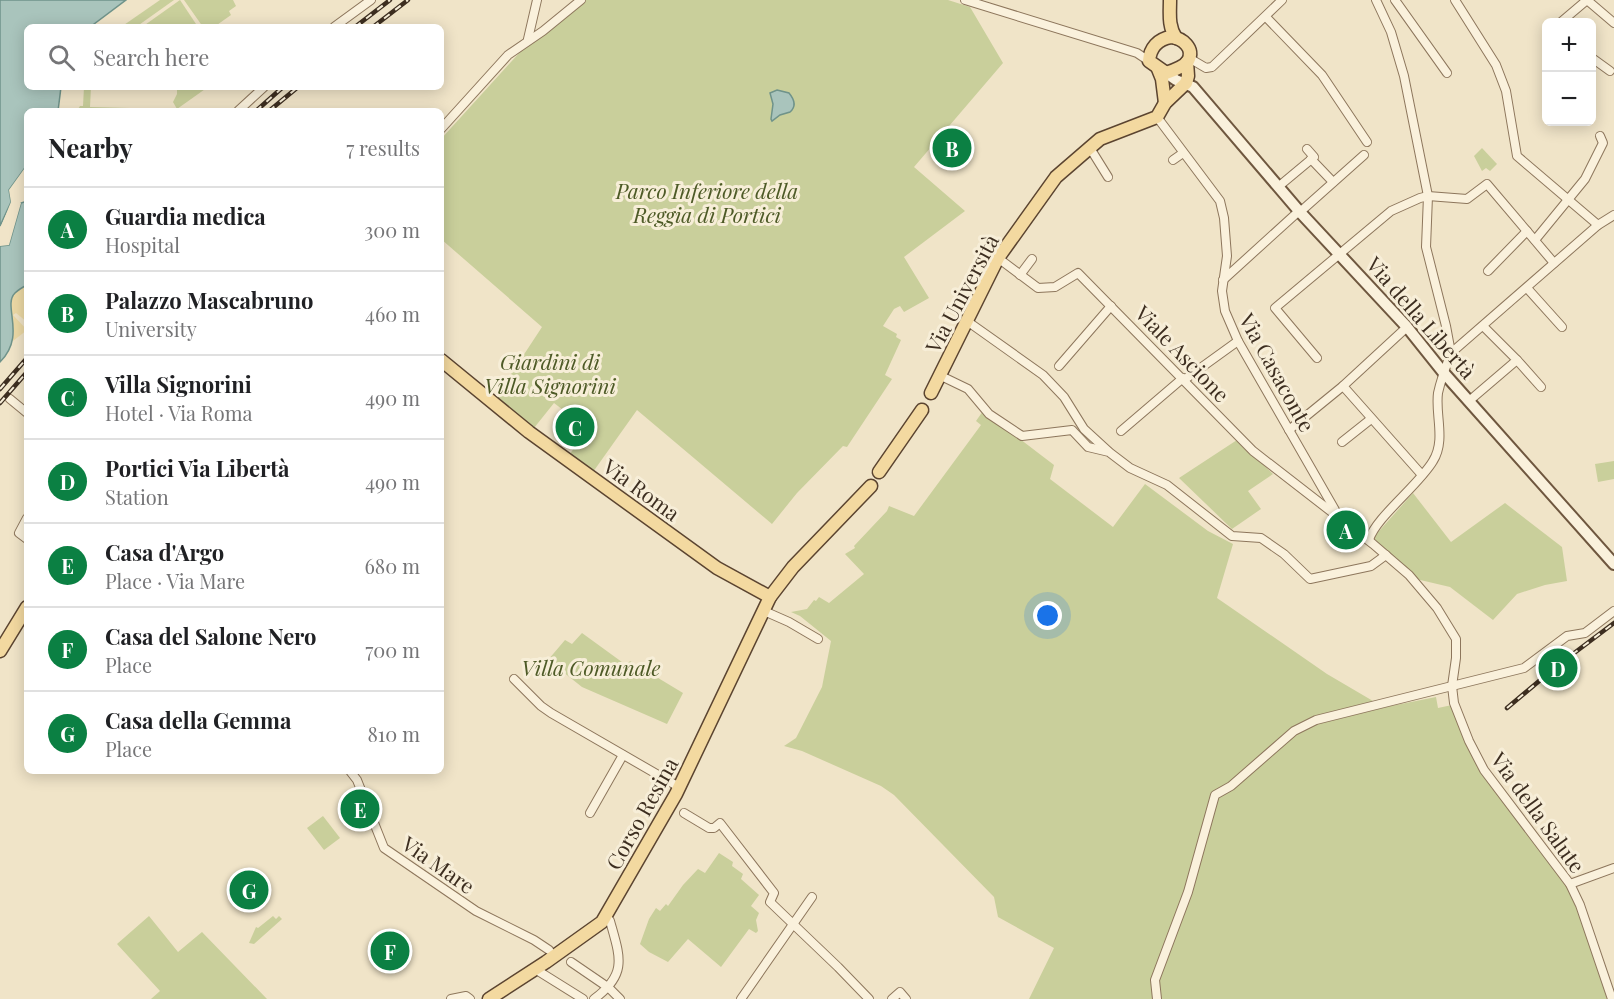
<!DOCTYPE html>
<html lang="en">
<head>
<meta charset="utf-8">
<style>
	:root { --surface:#fff; --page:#f2f2f2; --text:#202124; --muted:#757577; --line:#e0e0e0; --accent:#0b8043 }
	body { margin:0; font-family:"Playfair Display",serif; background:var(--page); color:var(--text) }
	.controls { position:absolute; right:18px; top:18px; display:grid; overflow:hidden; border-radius:9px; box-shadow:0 3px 15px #0003 }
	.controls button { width:54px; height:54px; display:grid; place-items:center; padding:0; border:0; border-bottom:2px solid var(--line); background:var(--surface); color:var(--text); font:30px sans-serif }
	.you { position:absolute; left:1048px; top:616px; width:21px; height:21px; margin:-15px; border:4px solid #fff; border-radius:50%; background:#1a73e8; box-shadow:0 0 0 9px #1a73e833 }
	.badge { display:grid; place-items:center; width:39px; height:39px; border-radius:50%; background:var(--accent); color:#fff; font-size:20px; font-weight:700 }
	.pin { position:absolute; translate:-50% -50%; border:3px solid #fff; box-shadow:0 2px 6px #0006 }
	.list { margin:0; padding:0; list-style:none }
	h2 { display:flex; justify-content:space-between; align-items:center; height:78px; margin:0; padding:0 24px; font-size:26px }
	h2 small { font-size:20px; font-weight:400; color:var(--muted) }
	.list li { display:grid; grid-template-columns:39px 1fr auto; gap:18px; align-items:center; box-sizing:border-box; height:84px; padding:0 24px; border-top:2px solid var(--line) }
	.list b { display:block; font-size:22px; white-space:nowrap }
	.list p { margin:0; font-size:20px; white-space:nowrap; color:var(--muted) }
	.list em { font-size:20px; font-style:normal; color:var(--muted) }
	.icon { flex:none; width:33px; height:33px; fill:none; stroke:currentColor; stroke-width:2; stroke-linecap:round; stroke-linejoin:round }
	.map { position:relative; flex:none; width:1614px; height:999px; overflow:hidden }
	.search { position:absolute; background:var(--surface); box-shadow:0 3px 15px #0003; left:24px; top:24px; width:420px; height:66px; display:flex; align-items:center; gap:15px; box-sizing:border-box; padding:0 21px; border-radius:9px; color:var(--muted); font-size:22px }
	.panel { position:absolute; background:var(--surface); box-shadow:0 3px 15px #0003; left:24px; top:108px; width:420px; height:666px; border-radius:9px }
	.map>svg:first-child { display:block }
</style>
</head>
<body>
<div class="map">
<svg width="1614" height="999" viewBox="0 0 1614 999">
	<rect width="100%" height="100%" fill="#f0e4c8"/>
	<g fill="#c9cf9b">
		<polygon points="160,0 174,0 136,27 121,27"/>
		<polygon points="180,0 198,27 142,27"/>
		<polygon points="184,0 233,0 236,6 229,11 231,15 214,27 203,27"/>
		<polygon points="586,0 948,0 970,7 1003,63 914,167 965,211 904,257 929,298 904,312 900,306 894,309 883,326 897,334 896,337 901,340 885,375 892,379 847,447 843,446 797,493 772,524 637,410 593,472 569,455 581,439 578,436 584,426 554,403 534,428 496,397 542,327 441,239 441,139 521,51"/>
		<polygon points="84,87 91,87 90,107 169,109 171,111 77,111 80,106 83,106"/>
		<polygon points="177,87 208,87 177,109 173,102 177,94"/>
		<polygon points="1482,148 1497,164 1490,171 1486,168 1482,171 1474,156"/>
		<polygon points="983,411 1054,465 1050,479 1113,527 1145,484 1208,531 1233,544 1217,598 1327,674 1373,701 1376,709 1436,697 1438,708 1452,705 1472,754 1490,785 1566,885 1584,925 1607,999 1029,999 1054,948 998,917 994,897 894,795 881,786 802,751 784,746 796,738 822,687 831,641 800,616 791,612 807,609 814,600 816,601 819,597 829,603 864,574 845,554 855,548 854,546 887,511 889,506 914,516 981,425 976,421"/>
		<polygon points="1237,440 1273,474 1248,491 1261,509 1232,529 1179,478"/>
		<polygon points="1614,461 1614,479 1598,482 1595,464"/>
		<polygon points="1413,493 1451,542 1505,503 1562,547 1567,581 1545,585 1517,594 1493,620 1450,587 1416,579 1372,539"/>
		<polygon points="582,633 626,665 630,661 683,693 667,724 582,687 548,660 565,640 572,644"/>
		<polygon points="323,816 340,838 324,850 307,828"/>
		<polygon points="719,853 733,862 732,866 743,874 741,879 759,895 751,906 759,913 756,920 758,931 756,933 749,929 721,967 688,939 668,962 649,952 640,944 649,919 656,908 660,911 666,904 668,906 683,885 698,869 705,873"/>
		<polygon points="149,916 178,952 202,932 267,999 151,999 160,991 117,944"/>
		<polygon points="273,916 276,919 279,916 282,919 254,944 249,943 256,927 258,928"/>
	</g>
	<path fill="#ecd9a5" d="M27 285V322L16 313 13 315 27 330 13 341C14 328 7 300 15 293 18 290 23 287 27 285Z"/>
	<g fill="#a9c4bc" stroke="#6f938a" stroke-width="1.5">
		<polygon points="0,0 126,0 90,27 27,27 27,87 61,87 58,111 27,111 27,165 9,190 11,202 0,226"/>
		<path d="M777 90 789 93C794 99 797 106 790 112L780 115 772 121 771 119 773 104 770 93Z"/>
		<path d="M27 201V285C23 287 18 290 15 293 2 306 27 335 0 362V246L9 245 21 203Z"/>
	</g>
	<g fill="#f0e4c8">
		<polygon points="27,165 27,170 12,191 14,203 3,228 0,229 11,202 9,190"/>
		<polygon points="19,202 21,203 9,245 0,246 0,243 6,243"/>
	</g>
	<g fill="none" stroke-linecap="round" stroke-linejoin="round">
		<g stroke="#8d765c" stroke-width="10">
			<g id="street">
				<polyline points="965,0 1137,53 1149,61"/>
				<polyline points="1376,0 1391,32 1404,76 1428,196 1426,247 1446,326 1451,353"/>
				<polyline points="1395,0 1447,73"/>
				<polyline points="1455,0 1496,65 1506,91 1517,156 1598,225"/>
				<polyline points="1587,0 1614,23"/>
				<polyline points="1266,17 1322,75 1367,142"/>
				<polyline points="1561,22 1587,0"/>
				<polyline points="334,27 371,0"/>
				<polyline points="528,39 537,0"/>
				<polyline points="1189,58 1206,68 1212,67 1282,0"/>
				<polyline points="1592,58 1610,71"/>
				<polyline points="238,111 264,87"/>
				<polyline points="1157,117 1220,201 1224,218 1227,256 1222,291 1225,311 1238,341 1335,510"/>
				<polyline points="441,129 508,55 543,31 581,0"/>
				<polyline points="1090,148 1108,177"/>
				<polyline points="1311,159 1333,182"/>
				<polyline points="1173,160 1183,153"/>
				<polyline points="1278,187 1314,157 1307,149"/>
				<polyline points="1300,212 1364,155"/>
				<polyline points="1535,240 1585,179 1603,143 1600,136"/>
				<polyline points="998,258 1038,288 1055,287 1078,273 1253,451 1373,544 1409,575 1437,608 1456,639 1456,658 1452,686 1454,703 1469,741 1484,770 1570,884 1580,905 1612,999"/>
				<polyline points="1488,271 1527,231"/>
				<polyline points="1020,275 1032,259"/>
				<polyline points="1223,280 1299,211"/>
				<polyline points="1527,288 1562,327"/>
				<polyline points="967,321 1043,375 1064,397 1084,429 1108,451"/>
				<polyline points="1317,358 1275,308 1391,211 1420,198 1428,196 1467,199 1487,184 1554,263"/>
				<polyline points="1517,360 1541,387"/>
				<polyline points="1059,366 1111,306"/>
				<polyline points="939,375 968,389 989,414 1022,436 1072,430 1088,447 1109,452 1130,468 1167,485 1232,536 1261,538 1284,554 1310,579 1371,566 1386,555"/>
				<polyline points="1184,380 1238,341"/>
				<polyline points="1343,386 1422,475"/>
				<polyline points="10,399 27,413"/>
				<polyline points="1469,401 1517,360 1483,326"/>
				<polyline points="1289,430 1343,386 1407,327"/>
				<polyline points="1121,431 1183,378"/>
				<polyline points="1342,442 1371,419"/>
				<polyline points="27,518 19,533 27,539"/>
				<path d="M1369 540C1375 518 1419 485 1433 461 1446 440 1435 415 1438 393 1441 379 1446 366 1451 353L1598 225 1614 215"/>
				<polyline points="764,611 789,622 818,639"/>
				<polyline points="514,679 541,706 551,713 679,787"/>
				<polyline points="350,771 357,780 384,848 476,911 534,940 549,950"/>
				<polyline points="590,813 623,755"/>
				<polyline points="684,813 709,828 714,828 720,823 774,893 770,902 838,967 869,999"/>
				<polyline points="1570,884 1614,868"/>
				<polyline points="571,962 609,988 620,999"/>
				<polyline points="535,969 583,999"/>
				<polyline points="451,999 466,996 470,999"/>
				<path d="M594 999C628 974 620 957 610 921L607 917"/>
				<polyline points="741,999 812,897"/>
				<polyline points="892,999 900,992 906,999"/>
				<polyline points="1157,999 1155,980 1188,892 1215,795 1231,786 1294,731 1316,720 1524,668 1567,636 1585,633 1614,611"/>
			</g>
		</g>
		<g stroke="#6f573f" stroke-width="14">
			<polyline id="secondary" points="1166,73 1176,80 1193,87 1299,211 1407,327 1443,372 1614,564"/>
		</g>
		<g stroke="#5b4430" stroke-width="15">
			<g id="primary">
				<path d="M1170 0C1170 14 1168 26 1176 38"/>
				<path d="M1171 37C1182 38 1195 48 1188 61 1184 67 1172 71 1166 73L1149 61C1150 48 1158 39 1171 37Z"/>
				<polyline points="1158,69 1162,79 1165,103"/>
				<polyline points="441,360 529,432 717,568 770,597"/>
				<polyline points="931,393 998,258 1056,177 1100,139 1157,117 1165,103 1186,83 1188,76 1187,62"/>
				<polyline points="879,472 922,410"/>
				<polyline points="0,651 27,607"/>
				<polyline points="489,999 546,962 602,922 676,794 770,597 793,567 871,486"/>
			</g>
		</g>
		<use href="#street" stroke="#faf1dc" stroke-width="8"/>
		<use href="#secondary" stroke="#faf1dc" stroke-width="10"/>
		<use href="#primary" stroke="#f3d9a0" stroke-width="12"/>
		<g stroke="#3d2e20" stroke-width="4.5">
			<g id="rail">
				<polyline points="355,27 390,0"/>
				<polyline points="373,27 408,0"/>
				<polyline points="256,111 283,87"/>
				<polyline points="269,111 298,87"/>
				<polyline points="0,389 27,358"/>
				<polyline points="0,403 27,372"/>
				<polyline points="1507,708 1557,666 1614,623"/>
			</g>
		</g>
		<use href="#rail" stroke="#f7eed8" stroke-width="2" stroke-dasharray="7" stroke-linecap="butt"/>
	</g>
	<g text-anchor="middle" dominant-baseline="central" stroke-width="6" stroke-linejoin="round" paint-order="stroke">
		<g font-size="21" font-style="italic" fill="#4d5a26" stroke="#f7eed8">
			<text x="707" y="190">Parco Inferiore della<tspan x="707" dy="24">Reggia di Portici</tspan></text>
			<text x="550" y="361">Giardini di<tspan x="550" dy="24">Villa Signorini</tspan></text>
			<text x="591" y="667">Villa Comunale</text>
		</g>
		<g font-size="21" fill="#3d2e20" stroke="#f7eed8">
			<text transform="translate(961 293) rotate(-62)">Via Università</text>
			<text transform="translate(1422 317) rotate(49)">Via della Libertà</text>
			<text transform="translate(1183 353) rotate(46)">Viale Ascione</text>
			<text transform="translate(1278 372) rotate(61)">Via Casaconte</text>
			<text transform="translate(642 489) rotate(36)">Via Roma</text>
			<text transform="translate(1539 812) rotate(54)">Via della Salute</text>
			<text transform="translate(641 813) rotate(-61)">Corso Resina</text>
			<text transform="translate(439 864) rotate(35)">Via Mare</text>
		</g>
	</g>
</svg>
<div class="controls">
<button>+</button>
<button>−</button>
</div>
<div class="you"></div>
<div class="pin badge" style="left:1346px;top:530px">A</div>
<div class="pin badge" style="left:952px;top:148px">B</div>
<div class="pin badge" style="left:575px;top:427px">C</div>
<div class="pin badge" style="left:1558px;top:668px">D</div>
<div class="pin badge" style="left:360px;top:809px">E</div>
<div class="pin badge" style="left:390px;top:951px">F</div>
<div class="pin badge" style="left:249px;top:890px">G</div>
<div class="search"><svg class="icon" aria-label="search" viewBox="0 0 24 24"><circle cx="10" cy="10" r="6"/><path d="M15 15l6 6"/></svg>Search here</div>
<section class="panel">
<h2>Nearby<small>7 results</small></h2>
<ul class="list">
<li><span class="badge">A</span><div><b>Guardia medica</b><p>Hospital</p></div><em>300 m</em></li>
<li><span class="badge">B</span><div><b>Palazzo Mascabruno</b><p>University</p></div><em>460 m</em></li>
<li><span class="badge">C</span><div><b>Villa Signorini</b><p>Hotel · Via Roma</p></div><em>490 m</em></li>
<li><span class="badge">D</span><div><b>Portici Via Libertà</b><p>Station</p></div><em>490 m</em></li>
<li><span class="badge">E</span><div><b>Casa d'Argo</b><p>Place · Via Mare</p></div><em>680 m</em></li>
<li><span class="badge">F</span><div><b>Casa del Salone Nero</b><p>Place</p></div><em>700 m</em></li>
<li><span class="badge">G</span><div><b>Casa della Gemma</b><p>Place</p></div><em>810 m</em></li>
</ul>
</section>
</div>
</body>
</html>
